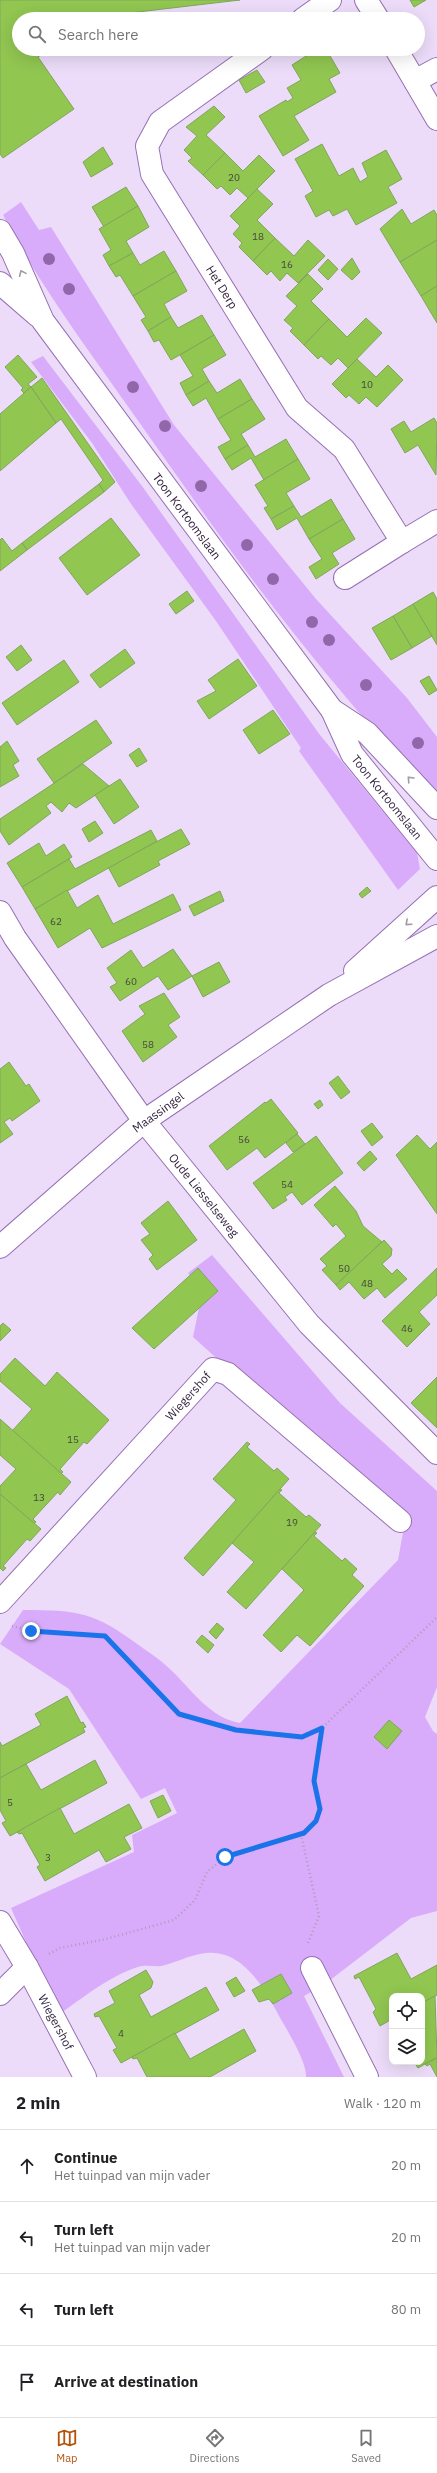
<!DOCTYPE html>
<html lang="en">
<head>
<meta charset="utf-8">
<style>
	:root { --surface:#fff; --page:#f2f2f2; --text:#202124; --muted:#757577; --line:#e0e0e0; --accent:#b45309 }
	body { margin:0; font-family:"IBM Plex Sans",sans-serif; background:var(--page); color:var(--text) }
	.controls { position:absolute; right:12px; bottom:12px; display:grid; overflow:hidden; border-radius:8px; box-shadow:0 4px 16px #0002 }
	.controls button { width:36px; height:36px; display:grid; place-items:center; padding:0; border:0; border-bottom:1px solid var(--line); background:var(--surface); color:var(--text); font:20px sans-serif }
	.stop { position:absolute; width:12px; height:12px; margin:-9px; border:3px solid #1a73e8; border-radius:50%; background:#fff }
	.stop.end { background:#1a73e8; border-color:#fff; box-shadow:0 1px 4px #0008 }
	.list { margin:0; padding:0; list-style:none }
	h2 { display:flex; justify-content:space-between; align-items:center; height:52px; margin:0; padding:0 16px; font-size:17px }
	h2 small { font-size:13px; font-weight:400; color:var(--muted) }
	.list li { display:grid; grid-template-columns:26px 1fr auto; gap:12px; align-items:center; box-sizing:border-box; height:72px; padding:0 16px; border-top:1px solid var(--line) }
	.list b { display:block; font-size:15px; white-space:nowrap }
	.list p { margin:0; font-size:13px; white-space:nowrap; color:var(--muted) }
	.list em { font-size:13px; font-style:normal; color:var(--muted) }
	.icon { flex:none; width:22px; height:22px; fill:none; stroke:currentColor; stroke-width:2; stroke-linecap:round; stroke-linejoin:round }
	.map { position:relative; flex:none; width:437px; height:2077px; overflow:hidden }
	.search { position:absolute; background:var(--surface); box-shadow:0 4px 16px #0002; left:12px; right:12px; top:12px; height:44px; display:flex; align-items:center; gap:10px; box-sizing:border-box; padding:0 14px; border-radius:22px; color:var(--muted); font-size:15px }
	.sheet { height:340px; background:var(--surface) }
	nav { display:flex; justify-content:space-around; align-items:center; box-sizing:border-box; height:56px; border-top:1px solid var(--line); background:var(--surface); font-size:11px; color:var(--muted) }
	nav a { display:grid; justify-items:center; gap:2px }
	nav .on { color:var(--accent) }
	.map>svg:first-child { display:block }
</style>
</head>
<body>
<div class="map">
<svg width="437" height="2077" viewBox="0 0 437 2077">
	<rect width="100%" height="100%" fill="#ecdcf9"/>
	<g fill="#d9acfb">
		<path d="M21 202 39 230 51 227 174 425 316 599 407 698 437 737V796C408 765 377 735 350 702 274 613 206 518 139 422 92 355 41 288 3 215Z"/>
		<polygon points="43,356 142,486 320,735 417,853 420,869 398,890 299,751 301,748 216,621 131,504 92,443 31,362"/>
		<path d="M212 1255 340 1403 437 1491V1687L425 1717 433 1731 437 1734V1911L411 1918 325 1984 304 1996 344 2077H306C307 2062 287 2030 279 2016 264 1987 240 1945 200 1954 188 1956 177 1962 165 1965 157 1968 148 1964 138 1967 109 1976 83 1998 58 2015L11 1908 134 1852 132 1835 177 1813 165 1788 141 1799 69 1689 0 1644 23 1610C79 1610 94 1612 140 1646 150 1653 162 1661 171 1670 192 1690 210 1718 240 1723L398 1560 404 1527 193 1337 202 1293 188 1273Z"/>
	</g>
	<g fill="#91c651" stroke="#82a55c">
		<polygon points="0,0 240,0 78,19 19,19 19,49 50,49 38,57 74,109 3,158 0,154"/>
		<polygon points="410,0 426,0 414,7"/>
		<polygon points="317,49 326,49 340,73 329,79 336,92 294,116 309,140 283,156 259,116 286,100 287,102 293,98 287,88 301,80 292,65"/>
		<polygon points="257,70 265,82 246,93 239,80"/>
		<polygon points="214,106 225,117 206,135 225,153 203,175 188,161 192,158 184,150 197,136 186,127"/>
		<polygon points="322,144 339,176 353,168 360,182 368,177 362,163 386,150 402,179 388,187 397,203 356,225 347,209 333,216 329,210 316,217 305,196 313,191 295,159"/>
		<polygon points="103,147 113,164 91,177 83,162"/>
		<polygon points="225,153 243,171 259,155 275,171 248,198 237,188 230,195 221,186 217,189 203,175"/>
		<polygon points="126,187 138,206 104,227 92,207"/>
		<polygon points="257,189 273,204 257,220 275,238 253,261 239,247 242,243 233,234 240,226 230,216"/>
		<polygon points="138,206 149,227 126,241 133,253 109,266 103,255 111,250 99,229"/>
		<polygon points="402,209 411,224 434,210 437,215 437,240 400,262 380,229"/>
		<polygon points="275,238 294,256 308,240 325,256 298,283 287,273 280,281 271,271 267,275 253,261"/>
		<polygon points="437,240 437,286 421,296 400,262"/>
		<polygon points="164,251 176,271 133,296 120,275 116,277 109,266 133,253 140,265"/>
		<polygon points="352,258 360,272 352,280 341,270"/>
		<polygon points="328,259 338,269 328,280 318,270"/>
		<polygon points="176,271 187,291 164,304 171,317 148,331 141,320 146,317 133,296"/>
		<polygon points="308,274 323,289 311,301 329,319 304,345 290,331 293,328 284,320 297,306 286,296"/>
		<polygon points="437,286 437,323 421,296"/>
		<polygon points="202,315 214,335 171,360 159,340 154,342 148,331 171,317 178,328"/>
		<polygon points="366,318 382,333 348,368 338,358 331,365 321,356 318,359 304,345 329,319 347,337"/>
		<polygon points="214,335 226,355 202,369 209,381 186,395 180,383 193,376 180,355"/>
		<polygon points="18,355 37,377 28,384 31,387 24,393 21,390 23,388 5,367"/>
		<polygon points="357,359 376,377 388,365 403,380 377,407 366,397 359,404 349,395 346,398 332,384"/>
		<polygon points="42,378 115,482 104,492 99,484 103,480 61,419 56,423 31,387"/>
		<polygon points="240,379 252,399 218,419 206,398 193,406 186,395 209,381 217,393"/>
		<polygon points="31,387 56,423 0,471 0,414"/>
		<polygon points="252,399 265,419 241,434 248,445 225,459 218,447 231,440 218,419"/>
		<polygon points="434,418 437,423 436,475 418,445 405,453 391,429 404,421 411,432"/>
		<polygon points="286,439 298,459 264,480 251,458 232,470 225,459 248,445 255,457"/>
		<polygon points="298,459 310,479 286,493 294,506 271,519 264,508 268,506 255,485"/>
		<polygon points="99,484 104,492 27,550 22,543"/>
		<polygon points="331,499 343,519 309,539 297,518 277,530 271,519 294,506 301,517"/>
		<polygon points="111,518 140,555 87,595 59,558"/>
		<polygon points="343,519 355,539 332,553 339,564 316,579 309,567 322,559 309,539"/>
		<polygon points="2,538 12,551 22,543 27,550 0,571 0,540"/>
		<polygon points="187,591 194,601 176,614 169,604"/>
		<polygon points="433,592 437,599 437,645 413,604"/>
		<polygon points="413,604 432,636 412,648 393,616"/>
		<polygon points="393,616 412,648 391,660 372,628"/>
		<polygon points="21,645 32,660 17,671 6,657"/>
		<polygon points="125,649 135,663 100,688 90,675"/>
		<polygon points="238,659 257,686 209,719 197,701 216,691 208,680"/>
		<polygon points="64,660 79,682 17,725 2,703"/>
		<polygon points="429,676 437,690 429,695 420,681"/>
		<polygon points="273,710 290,734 259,754 243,730"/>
		<polygon points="96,720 112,743 54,783 37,759"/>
		<polygon points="7,741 19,761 13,765 19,776 0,787 0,747"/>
		<polygon points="139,748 147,761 137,767 129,755"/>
		<polygon points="83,764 109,786 76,808 69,803 62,812 51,802 46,806 51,813 9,845 0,831 0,819"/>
		<polygon points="120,779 139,807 114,824 95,795"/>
		<polygon points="95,821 103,833 89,842 82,829"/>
		<polygon points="181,829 190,844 158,861 160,865 119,887 108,867"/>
		<polygon points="151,830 157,841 35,909 22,887 69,859 75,869"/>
		<polygon points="39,843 46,856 64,844 72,857 22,887 7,863"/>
		<polygon points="367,887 371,891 362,898 359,894"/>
		<polygon points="67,890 77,908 98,895 113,924 173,894 181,910 102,948 90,928 58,948 35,909"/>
		<polygon points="220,891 224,901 194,916 189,906"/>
		<polygon points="173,949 192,976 168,990 158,976 120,1001 110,987 117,983 107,968 131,950 143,968"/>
		<polygon points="219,962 230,982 203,997 192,976"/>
		<polygon points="164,993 180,1017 168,1025 177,1037 143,1062 122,1031 145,1014 139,1006"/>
		<polygon points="9,1062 26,1086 29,1084 40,1101 12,1121 10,1118 4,1122 13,1134 0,1143 0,1069"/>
		<polygon points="338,1076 350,1092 341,1099 329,1083"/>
		<polygon points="271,1099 298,1133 265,1158 257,1148 227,1170 209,1146 265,1102 266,1103"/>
		<polygon points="320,1100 323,1105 318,1109 314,1104"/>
		<polygon points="372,1123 383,1137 372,1146 361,1131"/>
		<polygon points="297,1134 305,1144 293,1152 286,1143"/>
		<polygon points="417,1135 430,1149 437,1142 437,1214 396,1155"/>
		<polygon points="316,1136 343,1173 302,1205 292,1192 285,1197 287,1200 273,1209 253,1183"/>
		<polygon points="370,1151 377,1159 364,1171 357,1163"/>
		<polygon points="335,1186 356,1211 363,1226 382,1242 336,1285 322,1270 327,1266 320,1259 346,1236 336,1224 333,1227 314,1205"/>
		<polygon points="168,1201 197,1240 157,1270 149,1259 153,1255 141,1240 150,1234 141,1223"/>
		<polygon points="384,1240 392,1249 391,1256 382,1264 392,1274 397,1269 407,1279 385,1298 377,1288 364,1299 349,1282 340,1290 336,1285"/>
		<polygon points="198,1268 218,1291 154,1349 132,1328"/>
		<polygon points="437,1268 437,1295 419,1312 430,1324 407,1347 382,1321"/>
		<polygon points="3,1323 11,1330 0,1341 0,1326"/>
		<polygon points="15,1358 45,1386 57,1372 109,1420 87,1444 84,1442 60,1469 63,1472 61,1474 12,1431 32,1409 0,1381 0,1374"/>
		<polygon points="437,1377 437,1428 411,1403"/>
		<polygon points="0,1419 71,1482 60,1495 58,1492 33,1519 36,1522 34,1524 0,1494 0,1486 16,1469 0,1455"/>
		<polygon points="247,1442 250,1444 247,1447 274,1471 277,1468 289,1479 203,1576 184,1558 236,1500 213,1479"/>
		<polygon points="280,1489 282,1490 279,1493 306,1517 309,1515 321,1525 246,1609 227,1592 254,1562 232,1543"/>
		<polygon points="0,1494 41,1529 30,1541 27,1539 3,1566 6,1568 3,1571 0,1568"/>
		<polygon points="315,1532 317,1533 314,1536 342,1561 345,1558 357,1569 352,1575 364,1586 310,1646 297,1635 281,1652 263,1635 304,1590 282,1569"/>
		<polygon points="217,1623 224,1629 216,1639 209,1632"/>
		<polygon points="202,1635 214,1645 208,1653 196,1642"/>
		<polygon points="67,1696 81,1723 83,1722 86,1727 83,1728 85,1732 0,1778 0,1742 2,1746 41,1725 35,1714"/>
		<polygon points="389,1720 402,1731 387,1749 374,1737"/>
		<polygon points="95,1760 107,1783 10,1836 2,1823 6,1821 0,1810 0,1778 26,1764 41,1790"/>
		<polygon points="163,1795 171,1811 158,1818 150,1801"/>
		<polygon points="129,1804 142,1828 124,1837 131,1849 106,1862 99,1850 45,1881 37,1867 40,1865 22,1833 19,1834 17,1832 60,1808 74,1834"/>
		<polygon points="397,1953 411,1979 437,1965 437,1995 422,2003 422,1996 392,1996 392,2019 380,2026 373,2012 376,2009 359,1977 355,1979 354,1976"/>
		<polygon points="146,1970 153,1982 151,1988 139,1995 151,2017 206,1987 219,2010 121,2063 113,2050 117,2048 99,2016 95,2017 94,2014 115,2003 109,1991"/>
		<polygon points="281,1974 292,1993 273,2004 269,1999 259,2002 252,1990"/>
		<polygon points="236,1977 245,1991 234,1997 226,1983"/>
		<polygon points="435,1996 437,2057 418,2068 414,2062 422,2062 422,2003"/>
		<polygon points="244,2029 256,2051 210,2077 147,2077 137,2058 133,2059 132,2057 175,2033 190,2059"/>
		<polygon points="437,2058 437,2077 430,2064 427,2066 425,2064"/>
	</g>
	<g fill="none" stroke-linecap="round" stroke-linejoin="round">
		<g stroke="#9670b3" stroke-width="24">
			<g id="minor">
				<polyline points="366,0 378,19"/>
				<polyline points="303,19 330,0"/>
				<polyline points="262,49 160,122 147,146 152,174 297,408 344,449 402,542 437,521"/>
				<polyline points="396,49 437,119"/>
				<polyline points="415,81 437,69"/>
				<polyline points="0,231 13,253 43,321 332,710 352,754 437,859"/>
				<polyline points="0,283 38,316"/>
				<polyline points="345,578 402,542"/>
				<polyline points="332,710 367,733 437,808"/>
				<polyline points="0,912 15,938 144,1121 309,1324 437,1453"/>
				<polyline points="355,971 437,897"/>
				<polyline points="0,1247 144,1121 329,995 437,936"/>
				<polyline points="0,1602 213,1369 228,1374 400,1521"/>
				<polyline points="0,1922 27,1967 85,2077"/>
				<polyline points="312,1968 367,2077"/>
				<polyline points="0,1994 27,1967"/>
			</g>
		</g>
		<g stroke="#ac9cb9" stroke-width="2.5" stroke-dasharray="1 3" stroke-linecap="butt">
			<polyline points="12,1626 31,1631 105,1636 179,1715 235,1730 303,1737 321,1728"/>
			<polyline points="301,1834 319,1916 308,1943"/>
			<polyline points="49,1954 60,1948 106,1939 174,1920 195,1900 207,1872 225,1857 304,1833 315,1821 320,1809 314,1781 322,1728 437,1617"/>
		</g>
		<use href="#minor" stroke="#fff" stroke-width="22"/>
	</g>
	<g fill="#9267a9">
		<circle cx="49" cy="259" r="6"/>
		<circle cx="69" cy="289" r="6"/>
		<circle cx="133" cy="387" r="6"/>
		<circle cx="165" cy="426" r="6"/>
		<circle cx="201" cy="486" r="6"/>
		<circle cx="247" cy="545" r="6"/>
		<circle cx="273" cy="579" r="6"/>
		<circle cx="312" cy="622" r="6"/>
		<circle cx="329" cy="640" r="6"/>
		<circle cx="366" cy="685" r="6"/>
		<circle cx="418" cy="743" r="6"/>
	</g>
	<defs><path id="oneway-chevron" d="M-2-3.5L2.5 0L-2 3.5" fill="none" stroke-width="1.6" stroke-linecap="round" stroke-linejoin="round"/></defs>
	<g stroke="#a19aa6">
		<use href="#oneway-chevron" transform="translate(22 273) rotate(-114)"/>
		<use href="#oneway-chevron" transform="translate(410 779) rotate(-133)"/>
		<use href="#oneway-chevron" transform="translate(408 923) rotate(138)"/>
	</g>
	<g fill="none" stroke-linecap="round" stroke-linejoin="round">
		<polyline stroke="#1a73e8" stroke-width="5" points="31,1631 105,1636 179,1714 236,1730 302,1737 322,1728 314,1781 320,1809 316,1821 304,1833 225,1857"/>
	</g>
	<g text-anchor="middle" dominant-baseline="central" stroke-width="3" stroke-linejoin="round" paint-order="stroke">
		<g font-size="10" fill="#474840">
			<text x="234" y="177">20</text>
			<text x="258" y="236">18</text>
			<text x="287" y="264">16</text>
			<text x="367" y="384">10</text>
			<text x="56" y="921">62</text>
			<text x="131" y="981">60</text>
			<text x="148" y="1044">58</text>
			<text x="244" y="1139">56</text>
			<text x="287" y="1184">54</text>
			<text x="344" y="1268">50</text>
			<text x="367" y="1283">48</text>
			<text x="407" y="1328">46</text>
			<text x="73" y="1439">15</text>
			<text x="39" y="1497">13</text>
			<text x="292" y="1522">19</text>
			<text x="10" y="1802">5</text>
			<text x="48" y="1857">3</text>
			<text x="121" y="2033">4</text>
		</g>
		<g font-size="12" fill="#2e1e3a" stroke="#fff">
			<text transform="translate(222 287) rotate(58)">Het Derp</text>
			<text transform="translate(187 516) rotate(53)">Toon Kortoomslaan</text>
			<text transform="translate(387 797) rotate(51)">Toon Kortoomslaan</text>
			<text transform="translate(158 1112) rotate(-36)">Maassingel</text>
			<text transform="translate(204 1195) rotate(51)">Oude Liesselseweg</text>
			<text transform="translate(188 1396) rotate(-48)">Wiegershof</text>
			<text transform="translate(56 2022) rotate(62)">Wiegershof</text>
		</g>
	</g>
</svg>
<div class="controls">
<button><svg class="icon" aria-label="locate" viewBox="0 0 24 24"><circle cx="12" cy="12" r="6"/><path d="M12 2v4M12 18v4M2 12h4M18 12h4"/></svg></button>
<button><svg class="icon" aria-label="layers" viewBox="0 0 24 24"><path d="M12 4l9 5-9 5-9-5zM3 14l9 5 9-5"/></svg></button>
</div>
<div class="stop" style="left:225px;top:1857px"></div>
<div class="stop end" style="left:31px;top:1631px"></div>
<div class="search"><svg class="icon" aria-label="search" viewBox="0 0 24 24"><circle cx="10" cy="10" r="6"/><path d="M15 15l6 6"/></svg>Search here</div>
</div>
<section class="sheet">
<h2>2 min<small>Walk · 120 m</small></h2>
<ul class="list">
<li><svg class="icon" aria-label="ahead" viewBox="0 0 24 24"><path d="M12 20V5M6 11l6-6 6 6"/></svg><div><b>Continue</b><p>Het tuinpad van mijn vader</p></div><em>20 m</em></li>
<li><svg class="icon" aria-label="left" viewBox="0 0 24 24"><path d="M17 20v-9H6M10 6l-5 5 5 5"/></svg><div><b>Turn left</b><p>Het tuinpad van mijn vader</p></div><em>20 m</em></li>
<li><svg class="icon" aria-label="left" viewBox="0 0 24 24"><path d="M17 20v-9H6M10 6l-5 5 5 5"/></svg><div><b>Turn left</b></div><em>80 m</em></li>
<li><svg class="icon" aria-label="arrive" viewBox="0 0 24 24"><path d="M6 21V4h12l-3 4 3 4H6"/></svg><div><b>Arrive at destination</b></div></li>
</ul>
</section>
<nav>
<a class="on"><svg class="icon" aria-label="map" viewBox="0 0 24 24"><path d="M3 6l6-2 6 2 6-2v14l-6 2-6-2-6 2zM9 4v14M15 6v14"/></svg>Map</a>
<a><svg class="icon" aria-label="directions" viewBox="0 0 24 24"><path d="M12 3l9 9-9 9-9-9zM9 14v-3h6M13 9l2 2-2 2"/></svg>Directions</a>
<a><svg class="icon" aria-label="saved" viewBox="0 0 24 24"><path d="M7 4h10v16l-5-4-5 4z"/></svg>Saved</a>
</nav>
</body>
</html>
